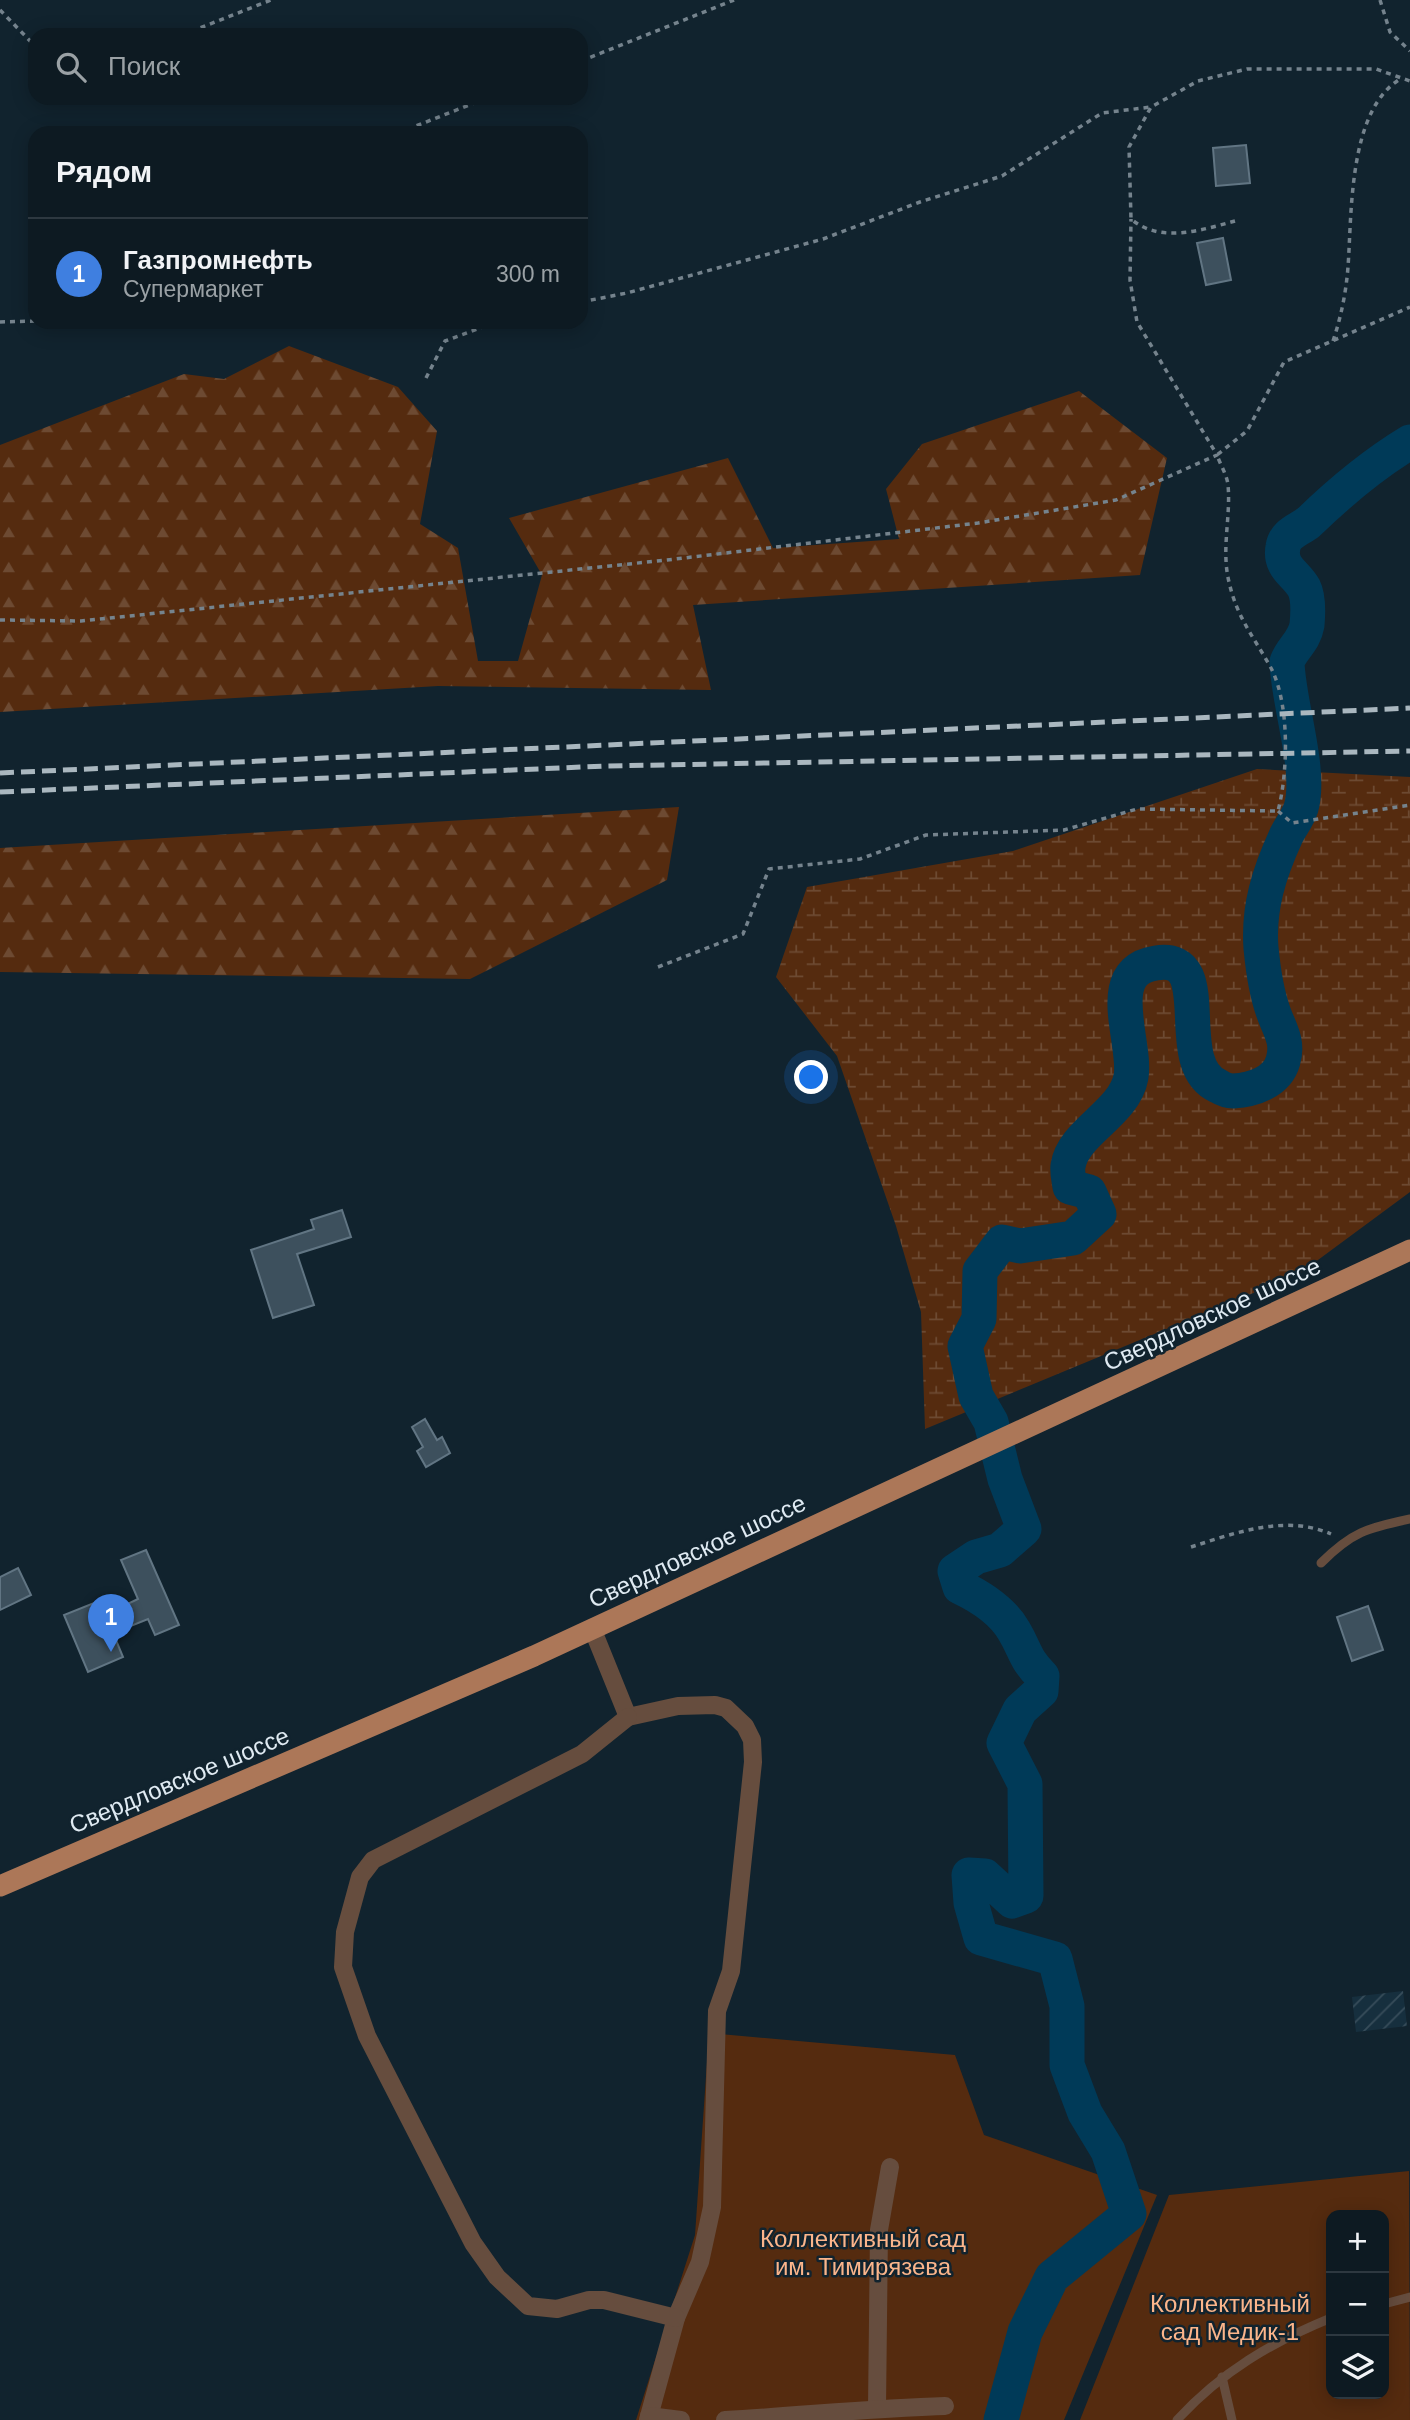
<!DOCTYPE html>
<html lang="ru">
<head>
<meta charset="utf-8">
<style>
	:root { --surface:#0d1a22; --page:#1b272f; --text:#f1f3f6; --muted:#9aa1a5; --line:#2d3840; --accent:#0b8043 }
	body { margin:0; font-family:Arial,sans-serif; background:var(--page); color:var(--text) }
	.controls { position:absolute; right:21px; bottom:21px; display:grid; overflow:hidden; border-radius:14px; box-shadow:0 4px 18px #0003 }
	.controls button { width:63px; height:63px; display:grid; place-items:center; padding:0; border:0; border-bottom:2px solid var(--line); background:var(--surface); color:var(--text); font:35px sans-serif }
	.you { position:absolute; left:812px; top:1078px; width:24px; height:24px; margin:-18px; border:5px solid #fff; border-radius:50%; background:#1a73e8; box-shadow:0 0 0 10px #1a73e833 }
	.badge { display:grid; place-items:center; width:46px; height:46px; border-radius:50%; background:var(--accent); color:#fff; font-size:23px; font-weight:700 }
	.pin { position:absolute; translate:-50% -58px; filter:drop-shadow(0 2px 4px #0008) }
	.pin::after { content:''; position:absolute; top:37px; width:24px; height:21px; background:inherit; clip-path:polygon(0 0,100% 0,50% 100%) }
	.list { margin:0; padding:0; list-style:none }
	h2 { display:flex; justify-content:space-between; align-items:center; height:91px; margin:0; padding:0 28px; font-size:30px }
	h2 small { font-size:23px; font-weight:400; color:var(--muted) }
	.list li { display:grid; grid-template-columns:46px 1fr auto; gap:21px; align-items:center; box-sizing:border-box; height:112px; padding:0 28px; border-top:2px solid var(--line) }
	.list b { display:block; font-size:26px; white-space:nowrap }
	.list p { margin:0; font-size:23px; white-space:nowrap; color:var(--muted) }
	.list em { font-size:23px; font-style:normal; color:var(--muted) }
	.icon { flex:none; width:38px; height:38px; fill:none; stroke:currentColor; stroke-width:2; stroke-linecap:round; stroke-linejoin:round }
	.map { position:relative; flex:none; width:1410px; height:2420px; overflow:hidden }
	.search { position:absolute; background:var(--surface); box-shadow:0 4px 18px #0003; left:28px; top:28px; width:560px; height:77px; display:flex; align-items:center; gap:18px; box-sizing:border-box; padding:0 24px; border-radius:21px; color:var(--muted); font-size:26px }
	.panel { position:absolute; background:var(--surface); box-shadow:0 4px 18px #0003; left:28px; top:126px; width:560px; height:203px; border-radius:21px }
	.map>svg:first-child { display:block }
</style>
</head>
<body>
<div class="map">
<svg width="1410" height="2420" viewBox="0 0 1410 2420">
	<defs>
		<pattern id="industrial-furrows" width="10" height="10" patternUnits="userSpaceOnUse" patternTransform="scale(1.75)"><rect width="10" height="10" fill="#162f3e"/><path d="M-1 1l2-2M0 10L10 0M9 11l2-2" fill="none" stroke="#374d5a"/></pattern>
		<pattern id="forest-firs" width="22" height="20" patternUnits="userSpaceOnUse" patternTransform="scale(1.75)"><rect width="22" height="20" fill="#552b0f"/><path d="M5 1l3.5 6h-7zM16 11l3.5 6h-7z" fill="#6d4a32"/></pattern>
		<pattern id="wetland-marsh" width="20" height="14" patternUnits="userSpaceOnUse" patternTransform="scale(1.75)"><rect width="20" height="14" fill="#552b0f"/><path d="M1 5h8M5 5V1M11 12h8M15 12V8" fill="none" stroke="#6d4a32"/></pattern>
	</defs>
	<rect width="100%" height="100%" fill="#11232e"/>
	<polygon fill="url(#industrial-furrows)" points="1403,1991 1407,2026 1356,2032 1352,1997"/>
	<g fill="url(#forest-firs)">
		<polygon points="289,346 398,387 437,431 420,524 458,548 478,661 518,661 542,575 509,518 728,458 773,548 899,539 886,489 922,444 1079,391 1167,458 1140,575 693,605 711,690 438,686 0,712 0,445 184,374 224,379"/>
		<polygon points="679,807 667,880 470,979 0,972 0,848"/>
	</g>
	<polygon fill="url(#wetland-marsh)" points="1257,769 1410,777 1410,1192 1299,1274 925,1429 921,1312 896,1226 837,1056 776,977 807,887 1013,851"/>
	<g fill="#552b0f" fill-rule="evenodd">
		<polygon points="709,2033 955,2055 984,2135 1157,2195 1064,2420 636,2420 695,2235"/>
		<path d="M1409 2171 1410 2420H1080L1169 2195ZM1331 2215H1384V2394H1331Z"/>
	</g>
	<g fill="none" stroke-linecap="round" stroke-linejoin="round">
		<path stroke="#003a58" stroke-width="35" d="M1001 2420 1025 2332 1052 2277 1129 2214 1108 2151 1085 2113 1067 2065V2006L1055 1959 981 1938 971 1903 969 1875 985 1876 1012 1901 1026 1896 1025 1784 1004 1743 1020 1710 1041 1691 1042 1676C1024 1658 1026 1651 1014 1631 1002 1610 981 1597 960 1587L955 1571 976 1557 1000 1550 1024 1529 1005 1479 991 1422 976 1396 965 1346 979 1319 980 1271 1002 1242 1020 1246 1073 1238 1099 1214 1089 1192 1070 1187C1069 1180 1067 1172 1068 1166 1073 1132 1124 1114 1131 1077 1137 1042 1101 971 1156 963 1220 953 1168 1063 1218 1086 1223 1089 1227 1091 1233 1091 1253 1090 1277 1082 1283 1061 1289 1041 1279 1029 1273 1011 1266 991 1263 969 1261 948 1258 908 1269 873 1286 836 1290 827 1298 818 1301 808 1312 771 1288 703 1287 662 1292 648 1304 642 1307 625 1308 614 1309 598 1304 588 1296 573 1279 568 1283 547 1285 533 1299 530 1309 522 1341 491 1372 465 1410 442"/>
	</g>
	<g fill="#3d505d" stroke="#617583" stroke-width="2">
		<polygon points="1246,145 1250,183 1216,186 1213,148"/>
		<polygon points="1223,238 1231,280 1206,285 1197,243"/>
		<polygon points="342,1210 351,1237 297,1254 314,1305 273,1318 251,1250 314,1229 311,1220"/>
		<polygon points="425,1419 437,1440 442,1437 450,1453 426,1467 417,1451 423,1447 412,1427"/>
		<polygon points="146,1550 179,1625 155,1635 148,1619 113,1633 123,1657 88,1672 64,1615 99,1601 105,1615 138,1599 121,1560"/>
		<polygon points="18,1568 31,1595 0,1610 0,1577"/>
		<polygon points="1368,1606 1383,1650 1352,1661 1337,1617"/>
	</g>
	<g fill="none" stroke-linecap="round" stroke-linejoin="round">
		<g stroke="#75838d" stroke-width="3.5" stroke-dasharray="5 5" stroke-linecap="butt">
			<polyline points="1380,0 1390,32 1410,51"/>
			<polyline points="0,10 35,46"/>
			<polyline points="182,35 271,0"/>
			<polyline points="581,61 734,0"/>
			<polyline points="398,133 487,98"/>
			<path d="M1235 221C1201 230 1161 244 1131 219L1129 147 1151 107 1198 81 1247 69H1376L1410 81"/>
			<polyline points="581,302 627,293 823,239 920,202 1002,176 1102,113 1151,107"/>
			<polyline points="0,322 35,321"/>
			<path d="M1333 341C1341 317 1346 293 1348 267 1352 213 1348 108 1402 78"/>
			<polyline points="426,378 445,341 496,322"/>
			<polyline points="0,620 81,621 667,560 978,523 1116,500 1217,455 1137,322 1130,280 1131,219"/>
			<polyline points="1278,811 1292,823 1410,805"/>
			<path d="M658 967 743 934 769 869 860 859 926 835 1064 830 1137 809 1278 811C1288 773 1290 704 1271 668 1254 637 1237 618 1229 582 1221 549 1231 517 1228 485 1227 475 1220 464 1217 455L1247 431 1284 362 1410 307"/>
			<path d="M1191 1547C1235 1533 1285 1514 1331 1534"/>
		</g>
		<g stroke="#664d3e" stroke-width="9">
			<path d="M1321 1563C1352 1532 1367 1528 1410 1519"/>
			<polyline points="1384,2304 1410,2297"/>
			<polyline points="1222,2377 1232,2420"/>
			<path d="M1177 2420C1221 2372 1272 2342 1331 2318"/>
		</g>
		<g stroke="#664d3e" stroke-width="18">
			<polyline points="592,1628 628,1717 678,1706 715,1705 726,1708 745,1726 752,1740 753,1762 731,1971 717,2011 712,2207 700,2262 676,2318 648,2420"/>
			<polyline points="628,1717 582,1754 373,1860 360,1877 345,1932 343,1967 367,2036 473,2243 497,2277 528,2306 557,2309 589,2300 604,2300 676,2318"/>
			<polyline points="877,2408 879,2230 890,2167"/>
			<polyline points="649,2416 681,2420"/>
			<path d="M725 2420C799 2416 872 2408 945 2406"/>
		</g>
		<polyline stroke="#ac7758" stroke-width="21" points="0,1886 534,1656 1410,1250"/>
		<g stroke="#aab7bf" stroke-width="5" stroke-dasharray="14 7" stroke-linecap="butt">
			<polyline points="0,773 1410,708"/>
			<polyline points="0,792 606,766 1410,751"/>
		</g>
	</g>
	<g text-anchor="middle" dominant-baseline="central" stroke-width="5" stroke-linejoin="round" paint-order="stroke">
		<g font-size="24" fill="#dfeaf2" stroke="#11232e">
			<text transform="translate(1212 1314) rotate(-25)">Свердловское шоссе</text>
			<text transform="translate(697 1551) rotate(-25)">Свердловское шоссе</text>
			<text transform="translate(179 1780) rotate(-23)">Свердловское шоссе</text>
		</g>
		<g font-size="24" fill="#fbb58b" stroke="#11232e">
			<text x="863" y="2238">Коллективный сад<tspan x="863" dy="28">им. Тимирязева</tspan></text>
			<text x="1230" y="2303">Коллективный<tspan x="1230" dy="28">сад Медик-1</tspan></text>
		</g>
	</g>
</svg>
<div class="controls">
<button>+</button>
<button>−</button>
<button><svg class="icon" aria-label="layers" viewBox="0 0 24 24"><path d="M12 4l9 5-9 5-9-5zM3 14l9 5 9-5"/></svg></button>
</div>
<div class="you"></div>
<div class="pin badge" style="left:111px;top:1652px;background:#3f7fe0">1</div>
<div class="search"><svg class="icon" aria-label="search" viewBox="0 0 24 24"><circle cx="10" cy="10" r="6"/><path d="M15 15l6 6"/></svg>Поиск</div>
<section class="panel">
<h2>Рядом<small></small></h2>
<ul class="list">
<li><span class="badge" style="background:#3f7fe0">1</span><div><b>Газпромнефть</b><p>Супермаркет</p></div><em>300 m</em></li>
</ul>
</section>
</div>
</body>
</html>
